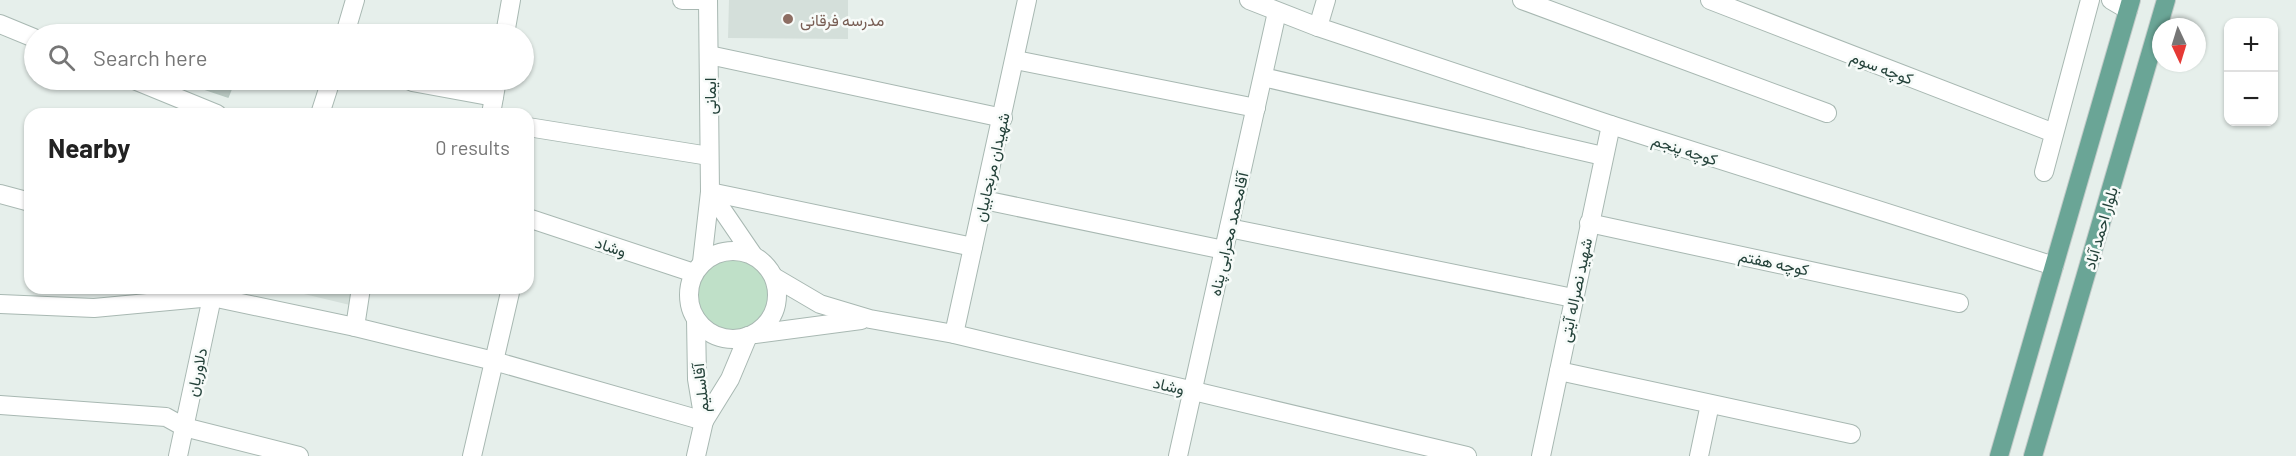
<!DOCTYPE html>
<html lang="en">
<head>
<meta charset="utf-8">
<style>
	:root { --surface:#fff; --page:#f2f2f2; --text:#222; --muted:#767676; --line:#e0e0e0 }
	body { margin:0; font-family:Barlow,Vazirmatn,sans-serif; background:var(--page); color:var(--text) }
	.controls { position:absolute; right:18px; top:18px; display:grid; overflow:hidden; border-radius:12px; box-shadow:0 2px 4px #0004 }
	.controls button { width:54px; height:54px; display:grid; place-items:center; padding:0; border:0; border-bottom:2px solid var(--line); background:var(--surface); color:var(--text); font:30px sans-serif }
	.compass { position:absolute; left:2152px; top:18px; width:54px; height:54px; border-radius:50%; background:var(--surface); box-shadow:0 2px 4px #0004; rotate:176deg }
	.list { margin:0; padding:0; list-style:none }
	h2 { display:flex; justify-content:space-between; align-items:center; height:78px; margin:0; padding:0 24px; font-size:26px }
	h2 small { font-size:20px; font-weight:400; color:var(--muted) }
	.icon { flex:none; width:33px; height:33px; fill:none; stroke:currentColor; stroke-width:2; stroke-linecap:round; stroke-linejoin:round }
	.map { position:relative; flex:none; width:2296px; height:456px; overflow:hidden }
	.search { position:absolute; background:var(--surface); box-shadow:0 2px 4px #0004; left:24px; top:24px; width:510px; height:66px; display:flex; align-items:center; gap:15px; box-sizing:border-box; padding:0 21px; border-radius:33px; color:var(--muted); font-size:22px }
	.panel { position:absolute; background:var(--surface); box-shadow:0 2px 4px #0004; left:24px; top:108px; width:510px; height:186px; border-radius:18px }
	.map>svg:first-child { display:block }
</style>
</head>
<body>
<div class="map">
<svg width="2296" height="456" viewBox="0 0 2296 456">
	<rect width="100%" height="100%" fill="#e6efeb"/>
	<g fill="#d4dfda">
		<polygon points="729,0 848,0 848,39 728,38"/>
		<polygon points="279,288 354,288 350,305"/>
	</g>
	<path fill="#bfe0c8" d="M727 254C755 255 782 279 768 309 764 319 755 327 748 336 737 330 724 333 712 326 680 306 694 263 727 254Z"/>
	<polygon fill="#bbcac4" stroke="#b8c9c2" stroke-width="1.5" points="183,80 235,80 228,97 183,82"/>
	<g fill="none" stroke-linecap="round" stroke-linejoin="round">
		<g stroke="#a8b8b2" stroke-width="20">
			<g id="minor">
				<polyline points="682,0 708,0"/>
				<polyline points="708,0 710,192 973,247"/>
				<polyline points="1249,0 1318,27 1611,125 2054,266"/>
				<polyline points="1522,0 1827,113"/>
				<polyline points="1710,0 2054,133"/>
				<polyline points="2111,0 2128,10"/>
				<polyline points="0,24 34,38"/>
				<polyline points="1318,27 1326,0"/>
				<polyline points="345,34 355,0"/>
				<polyline points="505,34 511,0"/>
				<polyline points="709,55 1003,118"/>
				<polyline points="1016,60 1256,108"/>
				<polyline points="1263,77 1603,156"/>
				<polyline points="134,80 217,114"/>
				<polyline points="412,82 494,97"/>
				<polyline points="320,114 331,80"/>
				<polyline points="491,114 497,80"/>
				<polyline points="528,127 709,156"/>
				<polyline points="2044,172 2090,0"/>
				<polyline points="0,194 30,202"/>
				<polyline points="984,200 1224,250"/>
				<polyline points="528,218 694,273"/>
				<polyline points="1589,223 1959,303"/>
				<polyline points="1229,228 1573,298"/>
				<circle cx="733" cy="295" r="44"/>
				<polyline points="702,262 710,192 753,255"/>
				<polyline points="774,277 820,304 870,319 954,334 1467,456"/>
				<polyline points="0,304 94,308 212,297 355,327 494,361 704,421"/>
				<polyline points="355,327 361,288"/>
				<polyline points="755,334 861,320"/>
				<polyline points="954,334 1027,0"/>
				<polyline points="1559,371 1851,434"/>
				<polyline points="0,405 166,417 184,427 299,456"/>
				<polyline points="704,421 730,379 748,336"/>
				<polyline points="178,456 214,288"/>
				<polyline points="472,456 511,288"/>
				<polyline points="696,456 704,421 697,379 696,319"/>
				<polyline points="1178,456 1277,12"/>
				<polyline points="1541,456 1611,125"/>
				<polyline points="1699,456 1710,404"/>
			</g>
		</g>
		<g stroke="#c2cac8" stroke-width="20">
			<g id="major">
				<polyline points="1999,456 2131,0"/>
				<polyline points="2033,456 2166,0"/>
			</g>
		</g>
		<use href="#minor" stroke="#fff" stroke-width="18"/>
		<use href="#major" stroke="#6aa596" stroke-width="18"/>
	</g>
	<circle fill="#8d6e63" stroke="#f7fbf9" stroke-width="2" cx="788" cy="19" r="6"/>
	<g text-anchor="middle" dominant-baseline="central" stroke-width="5" stroke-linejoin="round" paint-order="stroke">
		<g font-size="16" fill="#785e54" stroke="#f7fbf9" text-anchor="start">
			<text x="800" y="19">مدرسه فرقانی</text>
		</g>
		<g font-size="16" fill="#24423a" stroke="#f7fbf9">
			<text transform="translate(1882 67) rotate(21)">کوچه سوم</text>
			<text transform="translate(709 96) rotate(-90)">ایمانی</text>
			<text transform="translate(1685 149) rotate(18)">کوچه پنجم</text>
			<text transform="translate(991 167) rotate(-77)">شهیدان مرنجابیان</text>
			<text transform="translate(2100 228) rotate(-74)">بلوار احمد آباد</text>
			<text transform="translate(1228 234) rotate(-77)">آقامحمد محرابی پناه</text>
			<text transform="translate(611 246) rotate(18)">وشاد</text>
			<text transform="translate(1774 262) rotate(12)">کوچه هفتم</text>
			<text transform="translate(1575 290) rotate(-78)">شهید نصراله آیتی</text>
			<text transform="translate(196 372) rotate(-78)">دلاوریان</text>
			<text transform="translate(1169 385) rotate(13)">وشاد</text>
			<text transform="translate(700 388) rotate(-96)">آقاسلیم</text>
		</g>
	</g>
</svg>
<div class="controls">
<button>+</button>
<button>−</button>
</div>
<svg class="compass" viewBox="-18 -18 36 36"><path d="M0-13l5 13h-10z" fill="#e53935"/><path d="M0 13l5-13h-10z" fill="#767676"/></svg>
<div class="search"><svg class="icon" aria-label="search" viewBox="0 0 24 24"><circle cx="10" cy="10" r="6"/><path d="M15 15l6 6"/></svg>Search here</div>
<section class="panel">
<h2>Nearby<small>0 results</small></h2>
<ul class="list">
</ul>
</section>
</div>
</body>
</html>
